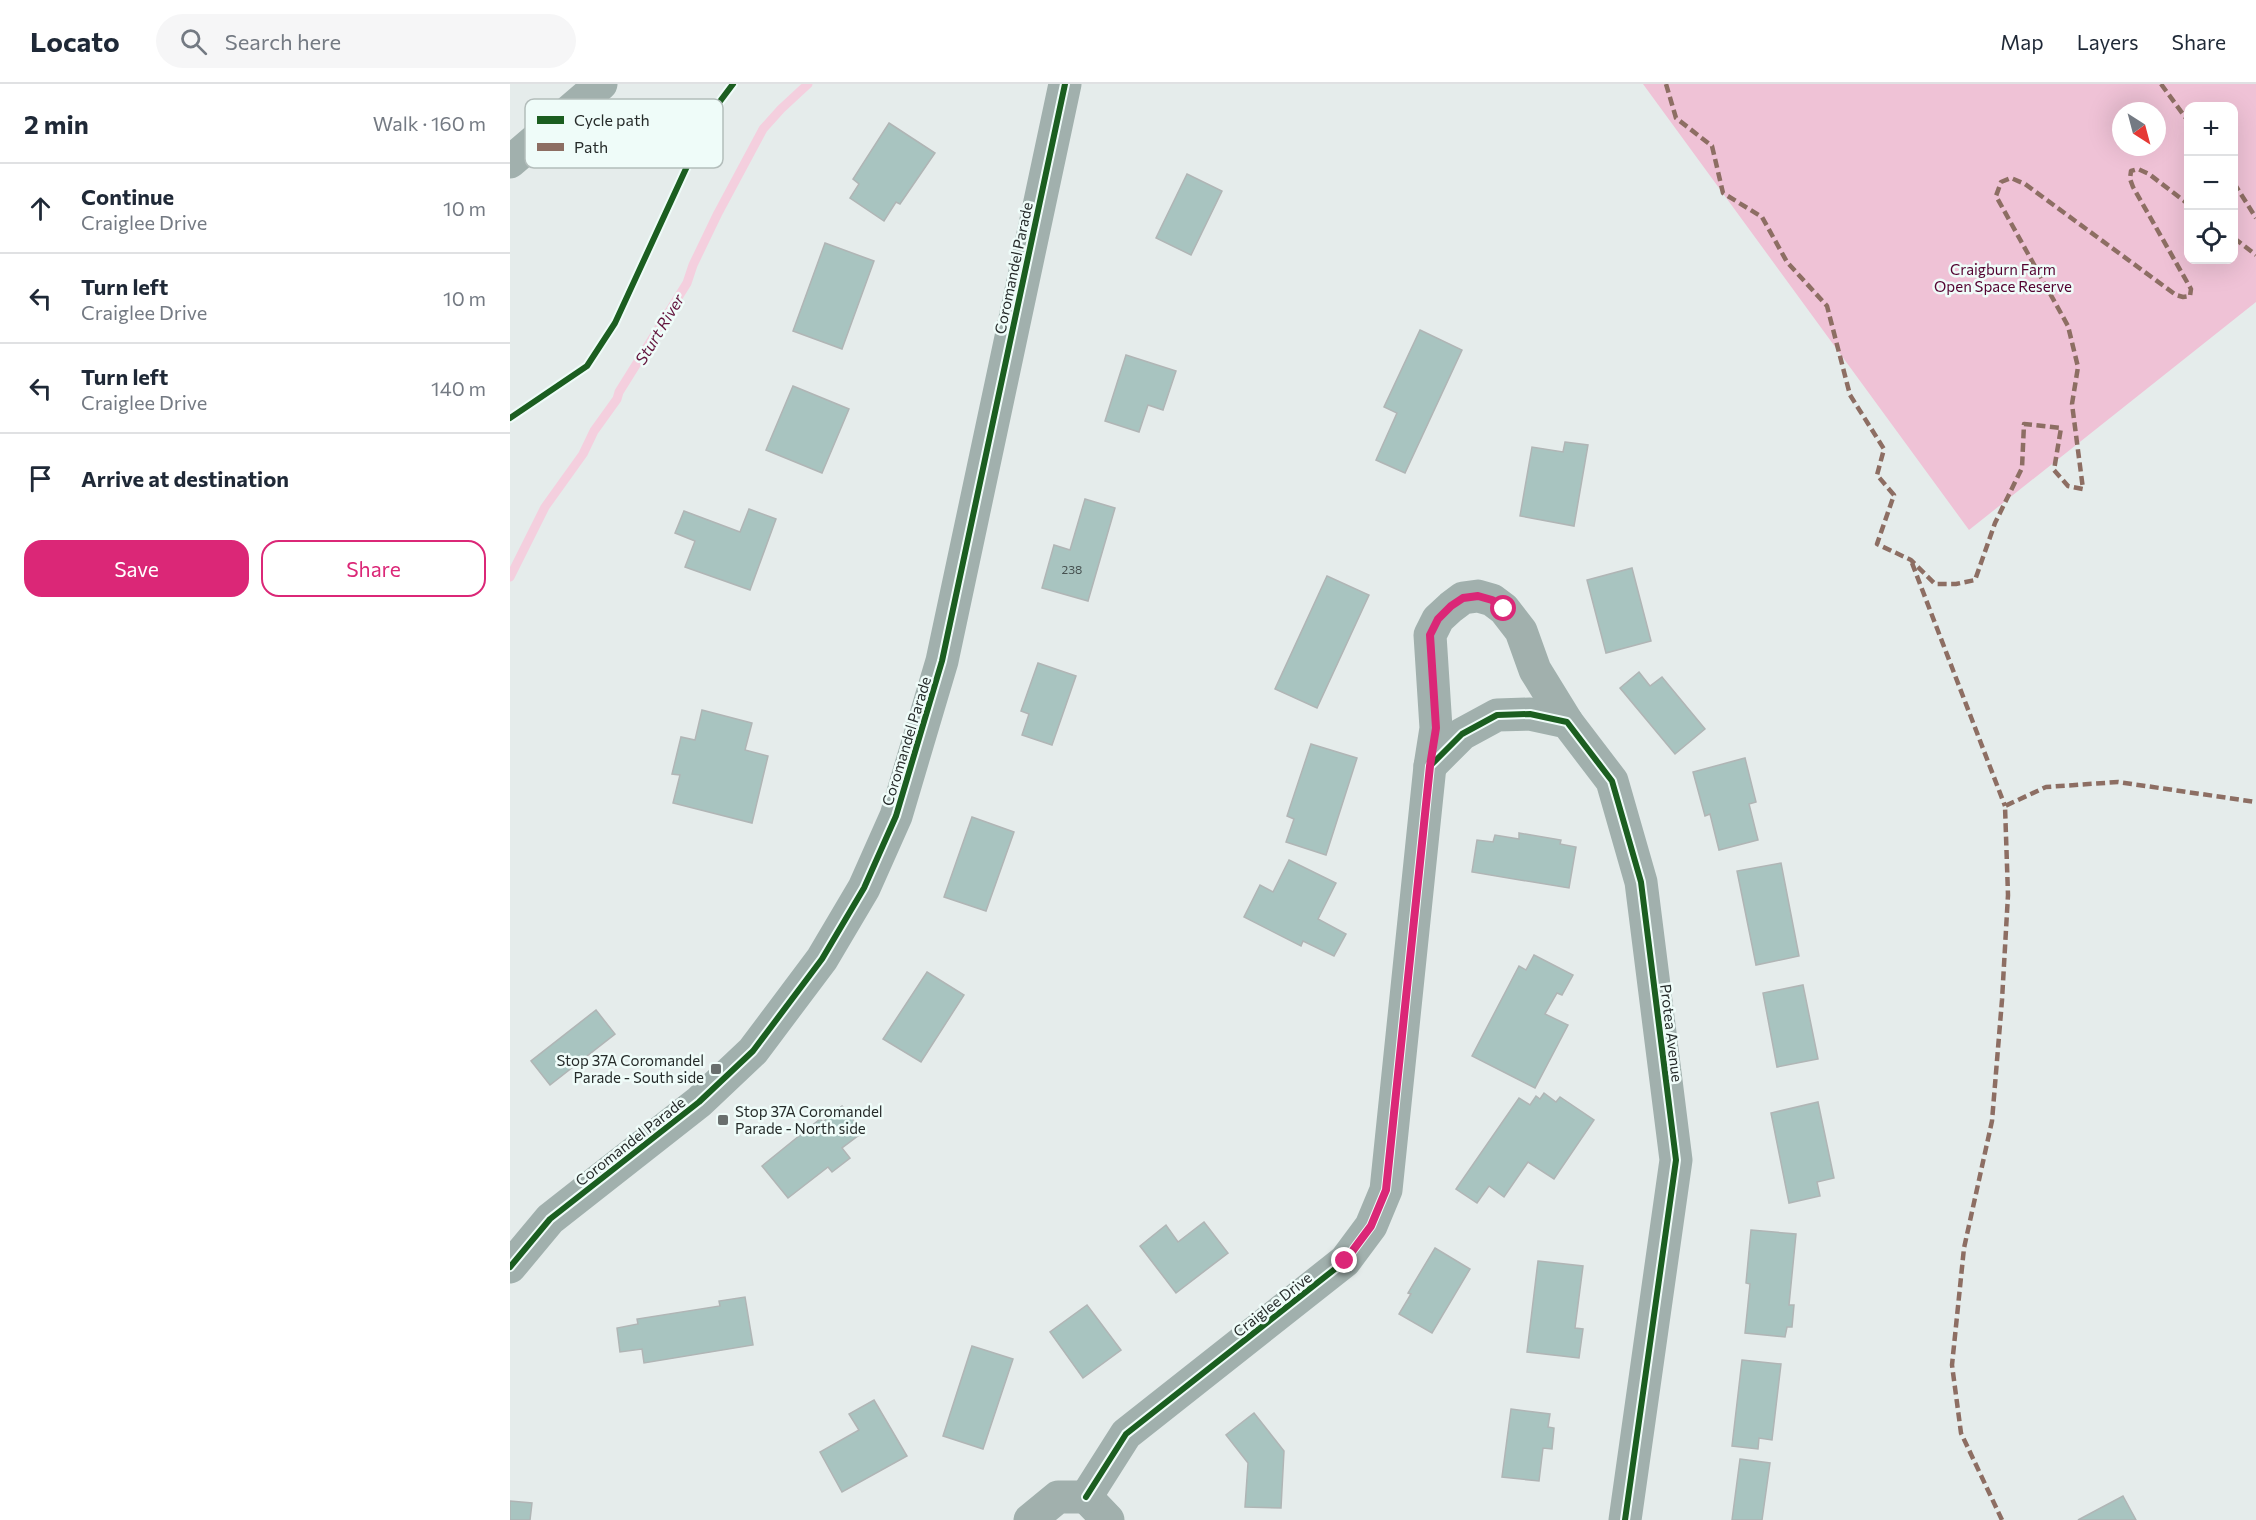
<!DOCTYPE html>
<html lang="en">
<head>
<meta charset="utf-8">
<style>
	:root { --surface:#fff; --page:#f6f6f7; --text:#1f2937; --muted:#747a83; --line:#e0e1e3; --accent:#db2777 }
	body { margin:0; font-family:Commissioner,sans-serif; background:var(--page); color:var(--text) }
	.controls { position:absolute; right:18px; top:18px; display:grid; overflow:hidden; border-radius:12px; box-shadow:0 6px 24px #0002 }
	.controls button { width:54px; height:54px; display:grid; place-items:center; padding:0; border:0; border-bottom:2px solid var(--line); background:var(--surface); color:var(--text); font:30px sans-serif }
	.compass { position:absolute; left:1602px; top:18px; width:54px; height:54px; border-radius:50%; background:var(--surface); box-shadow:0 6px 24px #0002; rotate:144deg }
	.stop { position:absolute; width:18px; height:18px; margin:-14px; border:4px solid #db2777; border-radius:50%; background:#fff }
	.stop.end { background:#db2777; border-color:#fff; box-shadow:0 2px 6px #0008 }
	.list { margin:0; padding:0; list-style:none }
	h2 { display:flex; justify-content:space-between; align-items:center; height:78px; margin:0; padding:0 24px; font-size:26px }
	h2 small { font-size:20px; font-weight:400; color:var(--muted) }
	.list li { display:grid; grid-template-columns:39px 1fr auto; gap:18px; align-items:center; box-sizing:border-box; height:90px; padding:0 24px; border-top:2px solid var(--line) }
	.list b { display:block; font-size:22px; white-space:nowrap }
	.list p { margin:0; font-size:20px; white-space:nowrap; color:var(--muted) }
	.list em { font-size:20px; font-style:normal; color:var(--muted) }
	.actions { display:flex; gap:12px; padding:18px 24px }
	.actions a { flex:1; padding:14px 0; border:2px solid var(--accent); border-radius:18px; text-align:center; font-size:21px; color:var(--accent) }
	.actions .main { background:var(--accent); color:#fff }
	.icon { flex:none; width:33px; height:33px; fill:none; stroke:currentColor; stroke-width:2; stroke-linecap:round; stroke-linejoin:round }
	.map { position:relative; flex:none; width:1746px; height:1436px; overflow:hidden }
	header { display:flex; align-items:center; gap:36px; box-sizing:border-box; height:84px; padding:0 30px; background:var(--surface); border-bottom:2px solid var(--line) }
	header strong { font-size:28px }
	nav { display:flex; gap:33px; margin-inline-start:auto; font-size:21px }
	.search { width:420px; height:54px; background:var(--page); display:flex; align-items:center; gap:15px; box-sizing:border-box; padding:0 21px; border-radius:33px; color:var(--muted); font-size:22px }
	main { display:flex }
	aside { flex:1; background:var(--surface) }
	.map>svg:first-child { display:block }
</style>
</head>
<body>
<header>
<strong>Locato</strong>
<div class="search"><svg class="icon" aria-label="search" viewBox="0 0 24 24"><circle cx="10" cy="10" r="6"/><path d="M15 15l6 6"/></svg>Search here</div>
<nav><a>Map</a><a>Layers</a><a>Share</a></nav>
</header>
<main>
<aside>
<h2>2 min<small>Walk · 160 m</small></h2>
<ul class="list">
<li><svg class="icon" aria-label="ahead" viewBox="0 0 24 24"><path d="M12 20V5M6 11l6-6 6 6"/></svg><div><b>Continue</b><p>Craiglee Drive</p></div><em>10 m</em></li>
<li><svg class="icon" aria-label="left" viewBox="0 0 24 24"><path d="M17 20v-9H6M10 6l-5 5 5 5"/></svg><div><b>Turn left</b><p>Craiglee Drive</p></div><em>10 m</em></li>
<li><svg class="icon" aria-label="left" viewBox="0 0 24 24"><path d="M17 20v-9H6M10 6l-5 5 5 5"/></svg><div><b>Turn left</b><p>Craiglee Drive</p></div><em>140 m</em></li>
<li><svg class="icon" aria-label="arrive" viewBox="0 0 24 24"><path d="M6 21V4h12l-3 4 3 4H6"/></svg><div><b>Arrive at destination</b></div></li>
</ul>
<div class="actions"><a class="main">Save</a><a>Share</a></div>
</aside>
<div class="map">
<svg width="1746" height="1436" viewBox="0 0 1746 1436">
	<rect width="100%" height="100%" fill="#e5eceb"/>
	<path fill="#efc2d6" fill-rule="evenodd" d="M1133 0H1746V218L1459 446ZM1724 22V176H1678V22ZM1611 27H1647V63H1611Z"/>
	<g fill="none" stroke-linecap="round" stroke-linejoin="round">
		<polyline stroke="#f4cfde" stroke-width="9" points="0,493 35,423 73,370 84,347 107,315 109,308 177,199 183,181 208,129 253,45 271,25 298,0"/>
	</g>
	<g fill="#a8c4c0" stroke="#b0b5b5" stroke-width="1.5">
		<polygon points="379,39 425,69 390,120 386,118 374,137 340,114 349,100 343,95"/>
		<polygon points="677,90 712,107 681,171 646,154"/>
		<polygon points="315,159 364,177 332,265 283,247"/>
		<polygon points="910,246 952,266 895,389 866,376 887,329 874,323"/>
		<polygon points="616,271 666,287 653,326 638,321 629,348 595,337"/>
		<polygon points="283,302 339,325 312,389 256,366"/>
		<polygon points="1055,358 1078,361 1064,442 1010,432 1022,363 1053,368"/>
		<polygon points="575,415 605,424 578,517 532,504 544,461 560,466"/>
		<polygon points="239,425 266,435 240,506 175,483 185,457 165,449 174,427 230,448"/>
		<polygon points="1122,484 1141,557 1096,569 1077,496"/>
		<polygon points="817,492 859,511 807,624 765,605"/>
		<polygon points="528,579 566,592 542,661 512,651 519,630 511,627"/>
		<polygon points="1129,588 1140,602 1152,593 1195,645 1165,670 1110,604"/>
		<polygon points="192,626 242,639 235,666 258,672 242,739 163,719 170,691 162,690 171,653 185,656"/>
		<polygon points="801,660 847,674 816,771 776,758 784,735 777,732"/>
		<polygon points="1235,674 1246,718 1239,720 1248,756 1209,766 1200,730 1195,732 1183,688"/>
		<polygon points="462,733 504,748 476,827 434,813"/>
		<polygon points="1009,749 1051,756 1050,760 1066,763 1059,804 962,788 967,756 983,758 985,751 1009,755"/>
		<polygon points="779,776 826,799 808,835 836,850 824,872 793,857 791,862 734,833 750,801 763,808"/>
		<polygon points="1271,779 1289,872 1246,881 1227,787"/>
		<polygon points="1024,871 1063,891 1052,911 1047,909 1035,930 1058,941 1025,1004 962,972 1009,882 1016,886"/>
		<polygon points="417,888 454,911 411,978 373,955"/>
		<polygon points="1293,901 1308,975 1267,983 1253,909"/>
		<polygon points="86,926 105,950 40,1001 21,977"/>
		<polygon points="1034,1009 1046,1018 1050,1013 1084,1036 1044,1095 1018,1078 994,1113 979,1102 967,1119 946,1105 1009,1014 1020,1021 1026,1012 1030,1015"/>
		<polygon points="1308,1018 1324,1094 1307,1098 1310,1112 1279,1119 1261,1029"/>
		<polygon points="332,1022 353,1048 332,1064 340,1074 322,1088 318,1083 278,1114 252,1082 310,1035 313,1038"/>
		<polygon points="694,1138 718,1169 666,1209 630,1162 656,1141 668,1158"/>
		<polygon points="1241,1146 1286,1150 1279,1221 1284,1221 1282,1243 1277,1243 1275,1253 1235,1249 1240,1200 1236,1199"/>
		<polygon points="925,1164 960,1185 922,1249 889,1230 901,1210 898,1209"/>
		<polygon points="1028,1177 1073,1182 1065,1244 1073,1245 1069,1274 1017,1268"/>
		<polygon points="235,1213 243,1261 134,1279 132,1265 110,1268 107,1244 128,1240 127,1235 210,1222 209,1217"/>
		<polygon points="577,1221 611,1266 573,1294 540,1248"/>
		<polygon points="462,1262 503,1275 473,1365 433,1352"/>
		<polygon points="1232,1276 1271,1280 1262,1356 1249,1354 1248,1365 1222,1362"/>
		<polygon points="364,1316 397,1372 332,1408 310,1368 349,1346 339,1330"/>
		<polygon points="1001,1325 1040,1330 1038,1343 1044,1344 1042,1365 1033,1364 1029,1397 992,1393"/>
		<polygon points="744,1329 774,1367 771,1424 735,1423 738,1379 716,1351"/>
		<polygon points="1230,1375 1260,1379 1252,1436 1222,1436"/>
		<polygon points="1613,1412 1626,1436 1568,1436"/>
		<polygon points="0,1417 22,1419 20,1436 0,1436"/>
	</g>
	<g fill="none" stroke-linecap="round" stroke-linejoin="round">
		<g stroke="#a1b0ad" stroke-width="33">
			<polyline points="0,78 91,0"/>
			<polyline points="920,682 952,650 987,631 1020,630 1057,638 1102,697 1131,798 1166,1076 1115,1436"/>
			<polyline points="0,1183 40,1135 189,1018 243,967 312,875 354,804 386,732 432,577 555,0"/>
			<polyline points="576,1413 616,1350 835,1177 861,1142 876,1106 920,682 926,644 920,551 928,535 941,523 953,514 968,512 982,516 994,525 1011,547 1025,586 1057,638"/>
			<polyline points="576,1413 598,1436"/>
			<polyline points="520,1436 548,1413 576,1413"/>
		</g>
		<g stroke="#8d6e63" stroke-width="4.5" stroke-dasharray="9 4.5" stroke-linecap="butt">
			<polyline points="1156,0 1166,34 1202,62 1213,109 1252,133 1277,178 1317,222 1340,311 1374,365 1367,391 1384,411 1367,460 1401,476 1425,500 1446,500 1465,496 1485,439 1512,384 1514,340 1551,344 1544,386 1558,402 1573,405 1562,320 1568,283 1558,242 1486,112 1491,98 1501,94 1515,100 1666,211 1673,213 1680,212 1681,205 1623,103 1620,95 1621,87 1628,85 1639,90 1678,120"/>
			<polyline points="1651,0 1678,37"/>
			<polyline points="1724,99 1746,134"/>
			<polyline points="1724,154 1746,171"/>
			<polyline points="1402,479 1495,722"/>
			<polyline points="1492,1436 1451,1349 1442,1281 1454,1164 1482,1037 1492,916 1498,811 1495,722 1536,703 1608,698 1746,718"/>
		</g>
		<g stroke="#effcf9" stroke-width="10">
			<g id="cycleway">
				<polyline points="0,334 77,282 105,239 202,28 223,0"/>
				<polyline points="0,1183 40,1135 189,1018 243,967 312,875 354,804 386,732 432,577 555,0"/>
				<polyline points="576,1413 616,1350 835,1177 861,1142 876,1106 920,682 952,650 987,631 1020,630 1057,638 1102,697 1131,798 1166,1076 1115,1436"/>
			</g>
		</g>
		<use href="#cycleway" stroke="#1b5e20" stroke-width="6"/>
	</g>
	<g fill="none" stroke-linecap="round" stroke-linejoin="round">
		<polyline stroke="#db2777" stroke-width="8" points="835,1177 861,1142 876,1106 920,682 926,644 920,551 928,535 941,522 953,514 968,512 982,516 994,525"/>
	</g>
	<g fill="#696f6e" stroke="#effcf9" stroke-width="2">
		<rect x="200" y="979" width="12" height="12" rx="3"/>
		<rect x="207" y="1030" width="12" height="12" rx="3"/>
	</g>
	<g text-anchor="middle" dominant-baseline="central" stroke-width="5" stroke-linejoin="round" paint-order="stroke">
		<g font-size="12" fill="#465150">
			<text x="562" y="485">238</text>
		</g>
		<g font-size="15" fill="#262b2a" stroke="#effcf9">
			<text transform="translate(503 184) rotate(-78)">Coromandel Parade</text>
			<text transform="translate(396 657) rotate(-73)">Coromandel Parade</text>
			<text transform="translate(1162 949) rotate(83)">Protea Avenue</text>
			<text transform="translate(120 1057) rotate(-38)">Coromandel Parade</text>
			<text transform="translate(762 1220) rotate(-38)">Craiglee Drive</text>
		</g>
		<g font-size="15" fill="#530230" stroke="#effcf9">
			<text x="1493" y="185">Craigburn Farm<tspan x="1493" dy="17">Open Space Reserve</tspan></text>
		</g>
		<g font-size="15" fill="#262b2a" stroke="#effcf9" text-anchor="end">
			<text x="194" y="976">Stop 37A Coromandel<tspan x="194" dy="17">Parade - South side</tspan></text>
			<text x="225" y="1027" text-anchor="start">Stop 37A Coromandel<tspan x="225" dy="17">Parade - North side</tspan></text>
		</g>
		<g font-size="16" font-style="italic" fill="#63153d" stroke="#effcf9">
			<text transform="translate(149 245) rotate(-59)">Sturt River</text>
		</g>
	</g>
	<rect x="15" y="15" width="198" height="69" rx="9" fill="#effcf9" stroke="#b3bdbb" stroke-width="1.5"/>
	<rect x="27" y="32" width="27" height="8" fill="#1b5e20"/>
	<rect x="27" y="59" width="27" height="8" fill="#8d6e63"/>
	<g font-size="16" fill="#262b2a">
		<text x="64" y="42">Cycle path</text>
		<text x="64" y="69">Path</text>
	</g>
</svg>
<div class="controls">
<button>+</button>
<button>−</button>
<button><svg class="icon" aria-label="locate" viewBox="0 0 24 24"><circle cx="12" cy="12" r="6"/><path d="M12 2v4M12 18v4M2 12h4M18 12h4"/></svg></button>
</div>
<svg class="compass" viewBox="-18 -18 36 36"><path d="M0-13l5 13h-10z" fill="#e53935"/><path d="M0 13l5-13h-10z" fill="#747a83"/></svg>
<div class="stop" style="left:994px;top:525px"></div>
<div class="stop end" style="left:835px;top:1177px"></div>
</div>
</main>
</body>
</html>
